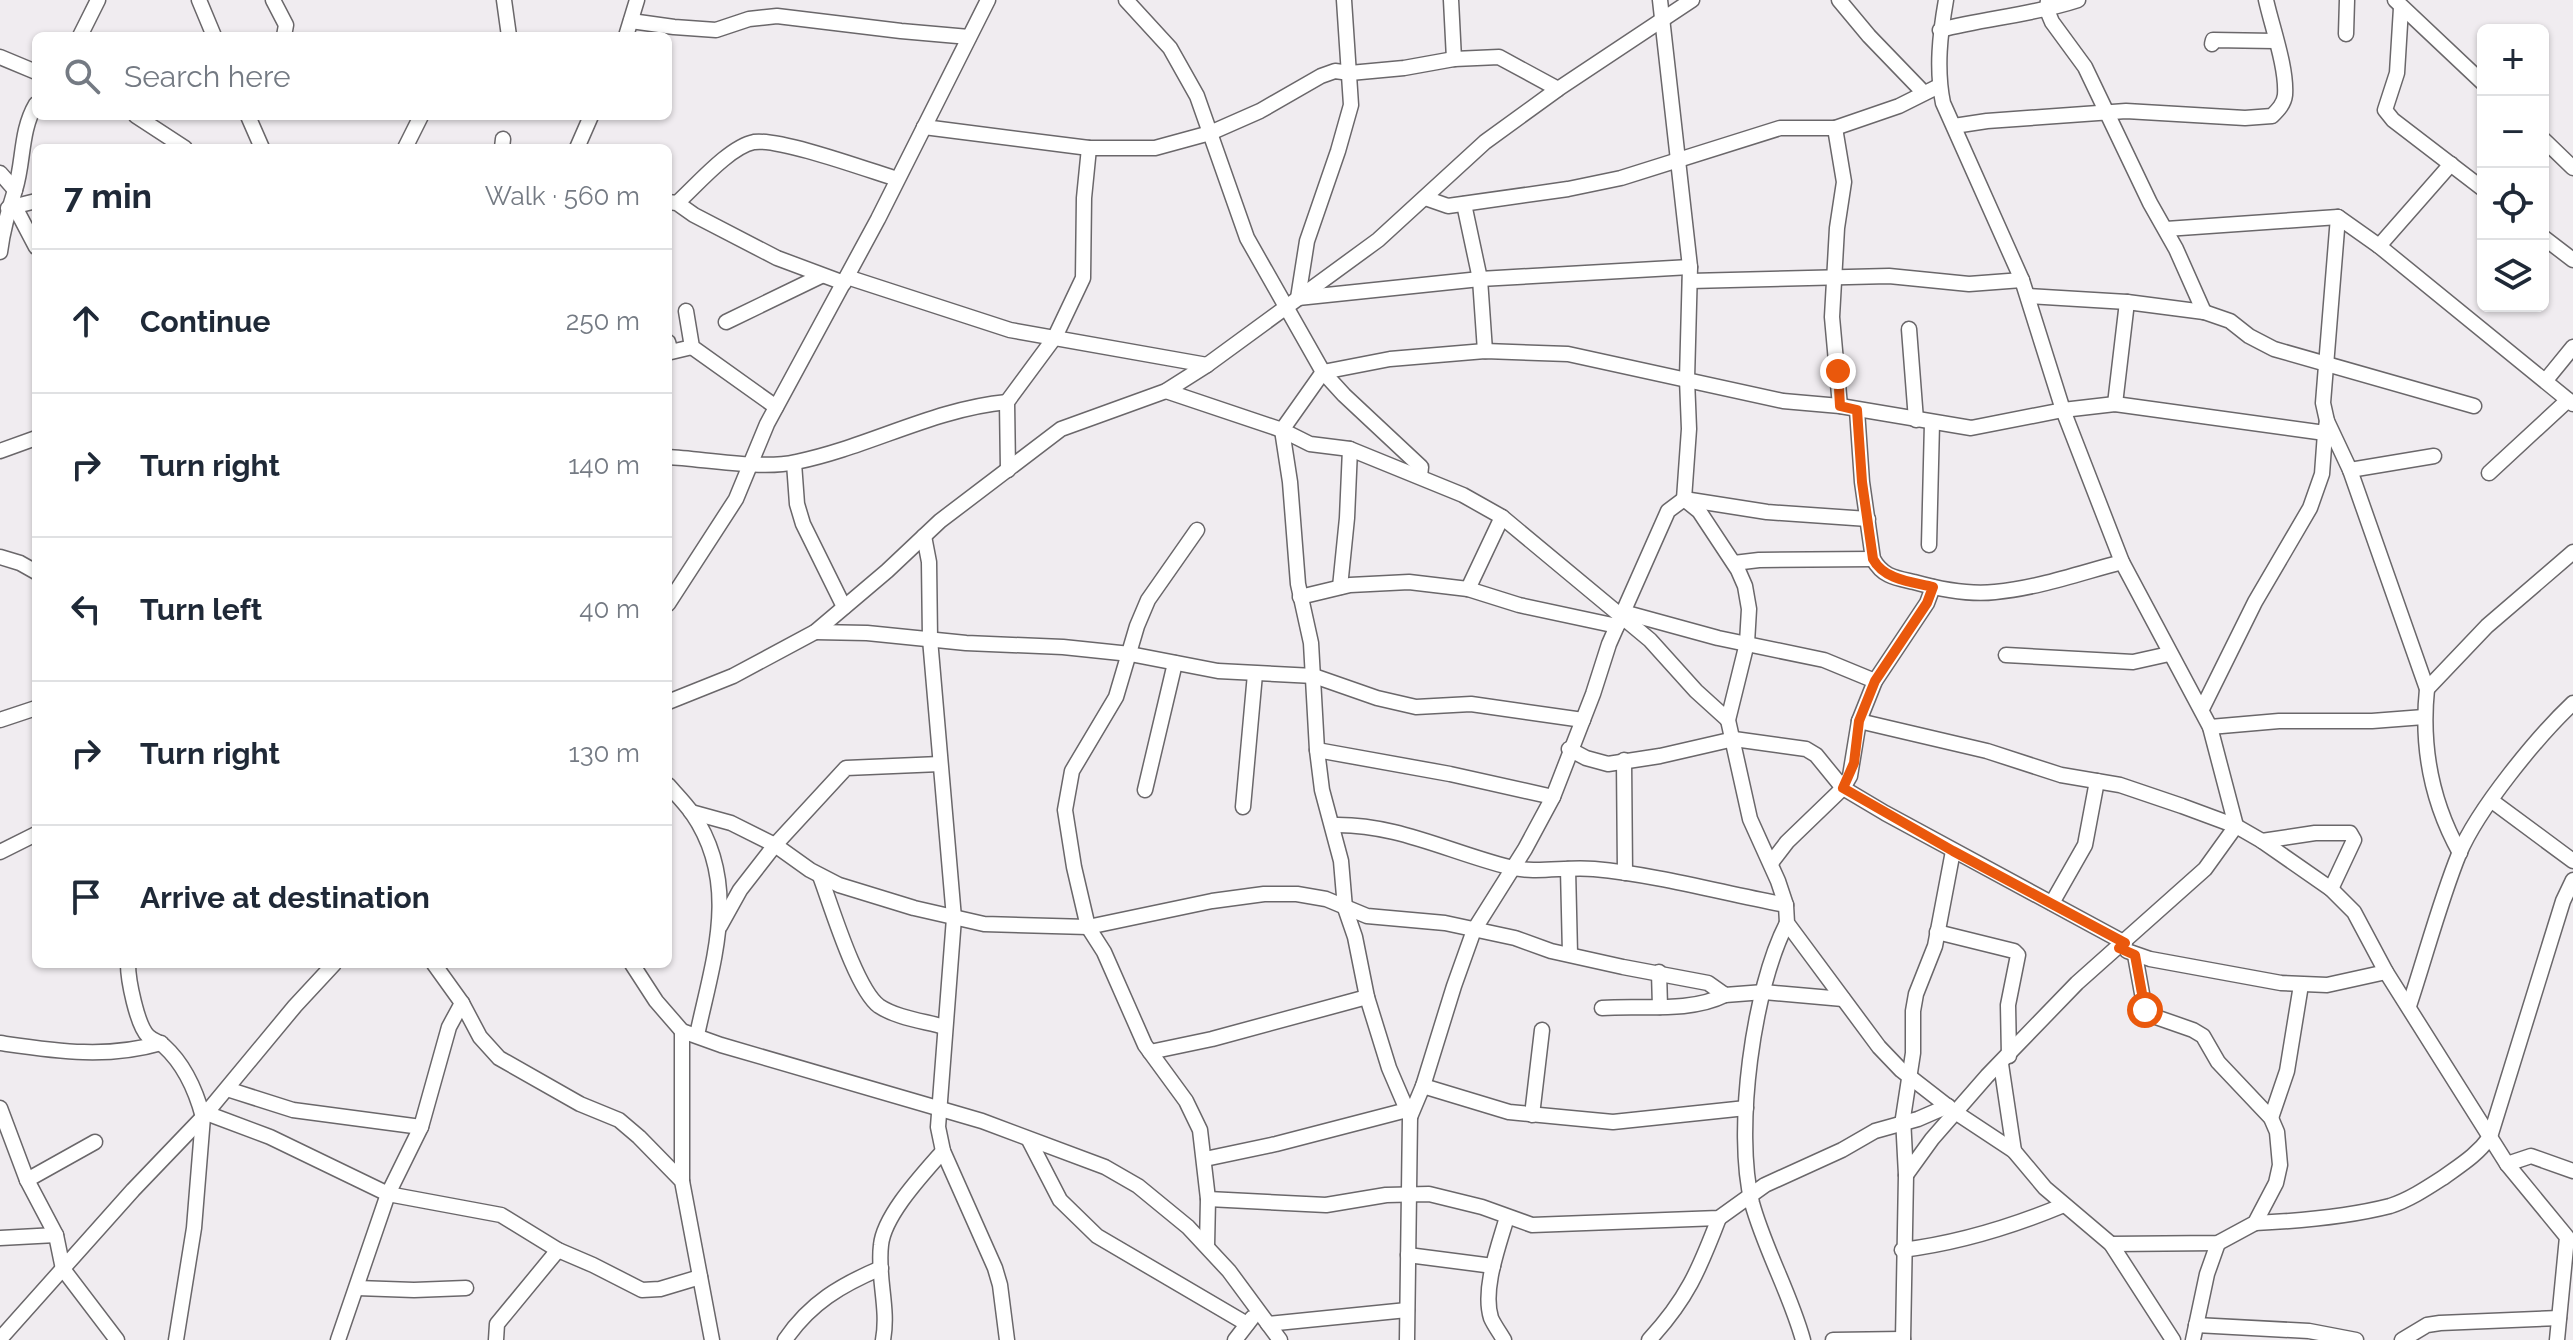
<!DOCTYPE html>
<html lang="en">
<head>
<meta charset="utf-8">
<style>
	:root { --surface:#fff; --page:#f6f6f7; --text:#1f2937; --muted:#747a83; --line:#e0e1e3 }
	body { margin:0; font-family:Raleway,sans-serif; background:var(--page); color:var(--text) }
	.controls { position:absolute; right:24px; top:24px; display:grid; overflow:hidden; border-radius:12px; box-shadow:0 2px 6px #0004 }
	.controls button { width:72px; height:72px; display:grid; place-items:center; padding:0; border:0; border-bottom:2px solid var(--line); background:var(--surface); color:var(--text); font:40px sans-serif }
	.stop { position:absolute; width:24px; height:24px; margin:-18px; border:6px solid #ea580c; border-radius:50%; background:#fff }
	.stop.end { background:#ea580c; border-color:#fff; box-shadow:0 2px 8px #0008 }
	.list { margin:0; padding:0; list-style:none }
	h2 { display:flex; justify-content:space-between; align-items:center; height:104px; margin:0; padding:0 32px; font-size:34px }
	h2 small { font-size:26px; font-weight:400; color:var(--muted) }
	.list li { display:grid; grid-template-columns:52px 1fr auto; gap:24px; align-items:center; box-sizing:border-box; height:144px; padding:0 32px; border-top:2px solid var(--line) }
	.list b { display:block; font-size:30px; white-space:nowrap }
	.list em { font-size:26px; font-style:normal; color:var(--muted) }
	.icon { flex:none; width:44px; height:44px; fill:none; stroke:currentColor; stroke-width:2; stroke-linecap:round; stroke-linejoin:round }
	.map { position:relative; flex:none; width:2573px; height:1340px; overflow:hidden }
	.search { position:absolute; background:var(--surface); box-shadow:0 2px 6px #0004; left:32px; top:32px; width:640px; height:88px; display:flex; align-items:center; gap:20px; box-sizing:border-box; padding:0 28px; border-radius:12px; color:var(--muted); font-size:30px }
	.panel { position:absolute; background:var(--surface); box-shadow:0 2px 6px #0004; left:32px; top:144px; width:640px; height:824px; border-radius:12px }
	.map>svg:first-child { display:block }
</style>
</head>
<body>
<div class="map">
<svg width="2573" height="1340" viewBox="0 0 2573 1340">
	<rect width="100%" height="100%" fill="#f0ecf0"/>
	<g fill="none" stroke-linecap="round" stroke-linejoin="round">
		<g stroke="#6a676a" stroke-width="17">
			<g id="minor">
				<polyline points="199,0 214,36"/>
				<polyline points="273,0 286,25 284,36"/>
				<polyline points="504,0 509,36"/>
				<polyline points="1126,0 1170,48 1197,96 1247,238 1323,372 1344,395 1421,467 1420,476"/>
				<polyline points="1344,0 1351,105 1338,151 1307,241 1298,298 1480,279 1690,267"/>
				<polyline points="1451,0 1454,59"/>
				<polyline points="1660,0 1690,267 1687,379 1689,429 1684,499"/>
				<polyline points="1839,0 1869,36 1924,93"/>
				<polyline points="2048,0 2047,10 2052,22 2085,67 2150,203 2176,249 2204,312"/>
				<polyline points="2395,0 2483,83"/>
				<polyline points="2401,8 2397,73 2385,110 2393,120 2483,189"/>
				<polyline points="631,21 674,27 716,30 749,19 777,16 901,31 969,37"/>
				<path d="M1940 30C1986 18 2033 15 2078 0"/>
				<polyline points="2346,34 2347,0"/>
				<polyline points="80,36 98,0"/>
				<polyline points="626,36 637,0"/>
				<polyline points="2212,44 2213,40 2275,41"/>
				<polyline points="0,57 36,72"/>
				<polyline points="136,116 185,148"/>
				<polyline points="248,116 262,148"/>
				<path d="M1954 126 1987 121 2126 111 2245 118 2272 116C2278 110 2284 104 2285 95 2287 68 2272 27 2266 0"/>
				<polyline points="924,127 1089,148 1155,148 1210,133 1260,111 1321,76 1335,71 1350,73 1404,68 1454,59 1499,57 1558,89"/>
				<polyline points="1835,128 1844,182 1837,228 1832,317 1840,406"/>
				<polyline points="2543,139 2573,168"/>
				<polyline points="405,148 421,116"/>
				<polyline points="502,148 503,139"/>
				<polyline points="577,148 591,116"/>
				<polyline points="0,173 15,190"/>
				<polyline points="1425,198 1448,206 1568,189 1621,178 1780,128 1835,128 1899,106 1939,86"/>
				<polyline points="668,202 677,203 694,215 777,258 844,283"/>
				<path d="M677 203C696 186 729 147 754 142 780 138 868 170 897 179"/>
				<polyline points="1464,204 1480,279 1485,351"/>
				<polyline points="15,207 36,247"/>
				<polyline points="8,208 36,201"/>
				<path d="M2338 217 2323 403 2327 421 2350 470 2427 689C2421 747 2431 801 2460 853"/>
				<polyline points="2166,229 2338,217 2379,246 2573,404"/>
				<polyline points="2543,237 2573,260"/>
				<polyline points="2379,246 2451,164"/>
				<path d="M0 252C3 229 8 213 15 190 24 162 20 131 36 104"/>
				<polyline points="847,277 1010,330 1207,365"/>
				<polyline points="1690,281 1889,276 1969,284 2022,280"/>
				<polyline points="2028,296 2127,302 2204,312 2230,321 2249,336 2274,349 2474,406"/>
				<polyline points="686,311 692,347 776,407"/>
				<polyline points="726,322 821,276"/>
				<polyline points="1909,329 1916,420"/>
				<polyline points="668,342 671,352 692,347"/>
				<polyline points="2546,380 2573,347"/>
				<polyline points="1166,391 1282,430 1310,444 1350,449 1463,495 1502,517 1650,640 1696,691 1728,720"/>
				<polyline points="2115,404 2127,302"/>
				<path d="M1857 410 1862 482 1873 559C1883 577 1896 578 1914 582 1939 589 1969 595 1995 592 2038 588 2080 573 2122 562"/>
				<polyline points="0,451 36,438"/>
				<path d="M668 457C705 459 762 470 796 462 869 447 933 409 1007 402"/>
				<polyline points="794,463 797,504 803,524 844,607"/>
				<polyline points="1008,470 1007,402 1055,337 1083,278 1084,198 1089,148"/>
				<polyline points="2350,470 2434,456"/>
				<polyline points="2489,473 2568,400"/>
				<polyline points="1684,499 1699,511 1738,570 1745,586 1749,609 1747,643 1728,720 1750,819 1778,881 1786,905 1787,923 1879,1047 1901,1070 1955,1112 2014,1151 2045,1188 2111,1244 2173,1340"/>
				<polyline points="1197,530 1148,600 1137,626 1116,697 1072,771 1065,810 1074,867 1088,927 1104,952 1145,1045 1186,1101 1200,1130 1208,1199 1207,1246"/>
				<polyline points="924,536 929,562 930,639 954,918 938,1127 943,1151 995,1268 1000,1285 1007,1340"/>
				<polyline points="1929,545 1932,423"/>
				<polyline points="0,557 20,563 36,572"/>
				<polyline points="1734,563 1759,560 1873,559"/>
				<polyline points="1340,587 1347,518 1350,449"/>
				<polyline points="1468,589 1502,517"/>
				<polyline points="1300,597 1350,585 1409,582 1468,589 1519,605 1617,626"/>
				<polyline points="668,604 736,499 767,424 878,219 988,0"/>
				<polyline points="1623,612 1718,638 1824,660 1875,681"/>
				<polyline points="815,632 867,633 966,643 1063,647 1130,654 1218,671 1314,676 1377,698 1416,707 1471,704 1583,720"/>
				<polyline points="2006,655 2133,662 2169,654"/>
				<polyline points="2427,689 2487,626 2573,552"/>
				<polyline points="668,702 733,676 815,632 887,571 940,521 1061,429 1166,391 1207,365 1378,240 1485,142 1558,89 1692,0"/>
				<polyline points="2202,709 2255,602 2310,508 2322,474 2325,433"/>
				<polyline points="0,720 36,708"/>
				<polyline points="1859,721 1987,751 2061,775 2120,785 2182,806 2236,826 2262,841 2331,889 2354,912 2386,972 2507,1164 2567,1237 2557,1340"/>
				<polyline points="2210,727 2279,721 2372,721 2424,717"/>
				<polyline points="1569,749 1586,758 1608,764 1660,756 1734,739 1806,749 1816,755 1843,788 1885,813 2125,943"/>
				<polyline points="1317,750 1450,774 1553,797"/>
				<polyline points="1624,760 1625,873"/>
				<path d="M668 785C676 794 685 803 692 813 741 884 713 960 697 1035"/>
				<polyline points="1145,790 1175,663"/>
				<polyline points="2492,801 2573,861"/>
				<polyline points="1243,807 1255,674"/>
				<polyline points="691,812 731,823 775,845 810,870 839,885 914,908 984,924 1088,927 1212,901 1264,894 1297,894 1326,899 1367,916 1445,923 1515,938 1551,951 1623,967 1708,983 1725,995 1764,992 1843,999"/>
				<path d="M1332 825C1395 823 1449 852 1509 867 1536 874 1567 866 1594 869 1659 875 1722 893 1786 905"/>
				<polyline points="2262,841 2315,833 2350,833 2354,840 2331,889"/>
				<polyline points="0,852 36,834"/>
				<polyline points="1771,863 1787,842 1843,788 1850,776 1859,721 1875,681 1927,603 1933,587"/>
				<polyline points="1568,869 1570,954"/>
				<path d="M820 876C831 905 856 989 879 1006 897 1018 924 1021 945 1027"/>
				<polyline points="2052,903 2085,845 2097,781"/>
				<path d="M1787 923C1753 988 1734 1131 1752 1203 1765 1250 1790 1293 1803 1340"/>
				<polyline points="720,926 740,890 775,845 846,768 940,764"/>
				<polyline points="1937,932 2014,951 2018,955 2008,1005 2009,1056"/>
				<polyline points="2127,951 2150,959 2281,983 2327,985 2386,972"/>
				<path d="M128 964C128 980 137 1025 148 1036 153 1041 160 1042 164 1046 185 1065 196 1091 203 1117L194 1228 176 1340"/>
				<polyline points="434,964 462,1003 480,1037 499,1058 580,1104 619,1120 639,1137 682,1181 712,1340"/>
				<polyline points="632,964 656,1001 682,1031 721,1045 982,1121 1105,1167 1138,1186 1188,1227 1229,1271 1280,1340"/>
				<polyline points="1659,972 1660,1007"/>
				<path d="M2409 1006C2425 958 2440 901 2459 854 2478 809 2537 737 2573 703"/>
				<path d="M1602 1008C1641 1005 1689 1013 1725 995"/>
				<polyline points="682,1031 682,1181"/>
				<path d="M0 1043C56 1051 106 1059 161 1043"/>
				<polyline points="1150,1052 1212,1039 1367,997"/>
				<polyline points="2001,1064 2014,1151"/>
				<polyline points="1423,1086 1509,1112 1613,1122 1746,1108"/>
				<polyline points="227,1089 293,1110 421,1127"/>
				<polyline points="0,1108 27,1180 56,1235 63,1269 117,1340"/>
				<polyline points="206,1113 270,1137 388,1194 501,1215 558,1250 593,1265 642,1290 660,1289 700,1277"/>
				<polyline points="1532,1115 1542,1030"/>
				<polyline points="1410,1117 1423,1086 1454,986 1474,930 1525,849 1553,797 1593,694 1609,644 1668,511 1684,499 1767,512 1868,519"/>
				<polyline points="2271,1118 2287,1071 2301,985"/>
				<polyline points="1029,1140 1060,1200 1097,1236 1247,1324"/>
				<polyline points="1205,1159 1276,1144 1407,1110"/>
				<polyline points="2507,1164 2531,1156 2573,1171"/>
				<path d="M1906 1175 1932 1139 1987 1076 2077 983 2205 869 2236 826 2210 727 2122 562 2063 410 2022 280 1943 103C1936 69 1940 34 1946 0"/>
				<polyline points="27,1180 95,1142"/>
				<polyline points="1208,1199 1326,1205 1386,1195 1429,1194 1482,1207 1532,1225 1719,1218 1765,1185 1842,1150 1875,1131 1918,1119 1948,1106"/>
				<path d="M2255 1223C2299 1221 2347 1217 2390 1206 2409 1200 2427 1188 2444 1177 2462 1164 2477 1155 2490 1137L2563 901 2573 880"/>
				<polyline points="0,1238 56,1235"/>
				<polyline points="2111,1244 2218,1243 2255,1223 2276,1183 2280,1165 2277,1132 2271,1118 2218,1062 2203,1036 2193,1030 2150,1015 2145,1010 2135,955"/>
				<path d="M1902 1250C1959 1243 2011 1227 2064 1205"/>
				<polyline points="1408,1255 1493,1266"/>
				<polyline points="357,1288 414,1290 466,1288"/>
				<polyline points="1268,1324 1407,1310"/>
				<polyline points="2196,1325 2309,1331 2356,1340"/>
				<polyline points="0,1339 133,1190 203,1117 295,1006 334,964"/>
				<polyline points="338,1340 388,1194 421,1127 449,1027 462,1003"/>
				<polyline points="496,1340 497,1324 558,1250"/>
				<path d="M785 1340C810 1303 841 1285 881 1268"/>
				<path d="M883 1340C889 1308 877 1277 881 1245 884 1215 923 1174 943 1151"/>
				<polyline points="1235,1340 1252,1318"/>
				<polyline points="1407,1340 1410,1117 1389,1068 1367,997 1355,937 1345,908 1341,861 1322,790 1317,750 1311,643 1298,584 1290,482 1282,430 1323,372 1390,359 1485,351 1568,354 1783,401 1840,406 1971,428 2063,410 2115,404 2325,433 2327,421"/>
				<path d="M1504 1340C1500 1333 1494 1325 1491 1318 1482 1289 1499 1245 1507 1217"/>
				<path d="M1649 1340C1687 1299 1699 1270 1719 1218"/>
				<polyline points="1833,1340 1903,1339"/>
				<polyline points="1903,1340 1906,1175 1903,1118 1913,1053 1913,1011 1916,994 1935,946 1953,851"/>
				<polyline points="2193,1340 2207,1274 2218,1243"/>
				<polyline points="2402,1340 2427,1325 2440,1323 2559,1318"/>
			</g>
		</g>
		<use href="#minor" stroke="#fff" stroke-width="14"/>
	</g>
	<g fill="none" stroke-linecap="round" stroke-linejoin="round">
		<path stroke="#ea580c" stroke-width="10" d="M1838 371 1840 406 1857 410 1862 482 1873 559C1884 580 1912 582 1933 587L1927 603 1875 681 1859 721 1854 763 1843 788 1953 851 2125 943 2119 948 2135 955 2145 1010"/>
	</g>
</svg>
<div class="controls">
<button>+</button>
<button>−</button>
<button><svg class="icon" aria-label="locate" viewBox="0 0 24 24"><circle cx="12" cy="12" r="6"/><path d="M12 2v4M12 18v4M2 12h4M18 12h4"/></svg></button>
<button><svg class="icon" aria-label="layers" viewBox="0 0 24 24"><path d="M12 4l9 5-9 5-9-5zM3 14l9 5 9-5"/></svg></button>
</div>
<div class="stop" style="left:2145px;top:1010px"></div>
<div class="stop end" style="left:1838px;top:371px"></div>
<div class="search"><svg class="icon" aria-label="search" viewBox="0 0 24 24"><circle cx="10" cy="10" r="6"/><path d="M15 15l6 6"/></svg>Search here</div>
<section class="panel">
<h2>7 min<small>Walk · 560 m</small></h2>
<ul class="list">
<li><svg class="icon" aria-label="ahead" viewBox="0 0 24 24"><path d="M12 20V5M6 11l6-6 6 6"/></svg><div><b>Continue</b></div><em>250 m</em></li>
<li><svg class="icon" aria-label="right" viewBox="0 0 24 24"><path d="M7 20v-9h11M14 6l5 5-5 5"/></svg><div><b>Turn right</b></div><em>140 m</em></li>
<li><svg class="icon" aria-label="left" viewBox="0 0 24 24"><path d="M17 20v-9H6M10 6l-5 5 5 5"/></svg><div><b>Turn left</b></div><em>40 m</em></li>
<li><svg class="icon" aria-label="right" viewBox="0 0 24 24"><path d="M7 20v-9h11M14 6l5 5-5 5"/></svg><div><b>Turn right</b></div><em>130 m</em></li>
<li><svg class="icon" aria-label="arrive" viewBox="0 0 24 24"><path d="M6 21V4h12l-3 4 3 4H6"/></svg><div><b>Arrive at destination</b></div></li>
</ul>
</section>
</div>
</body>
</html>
